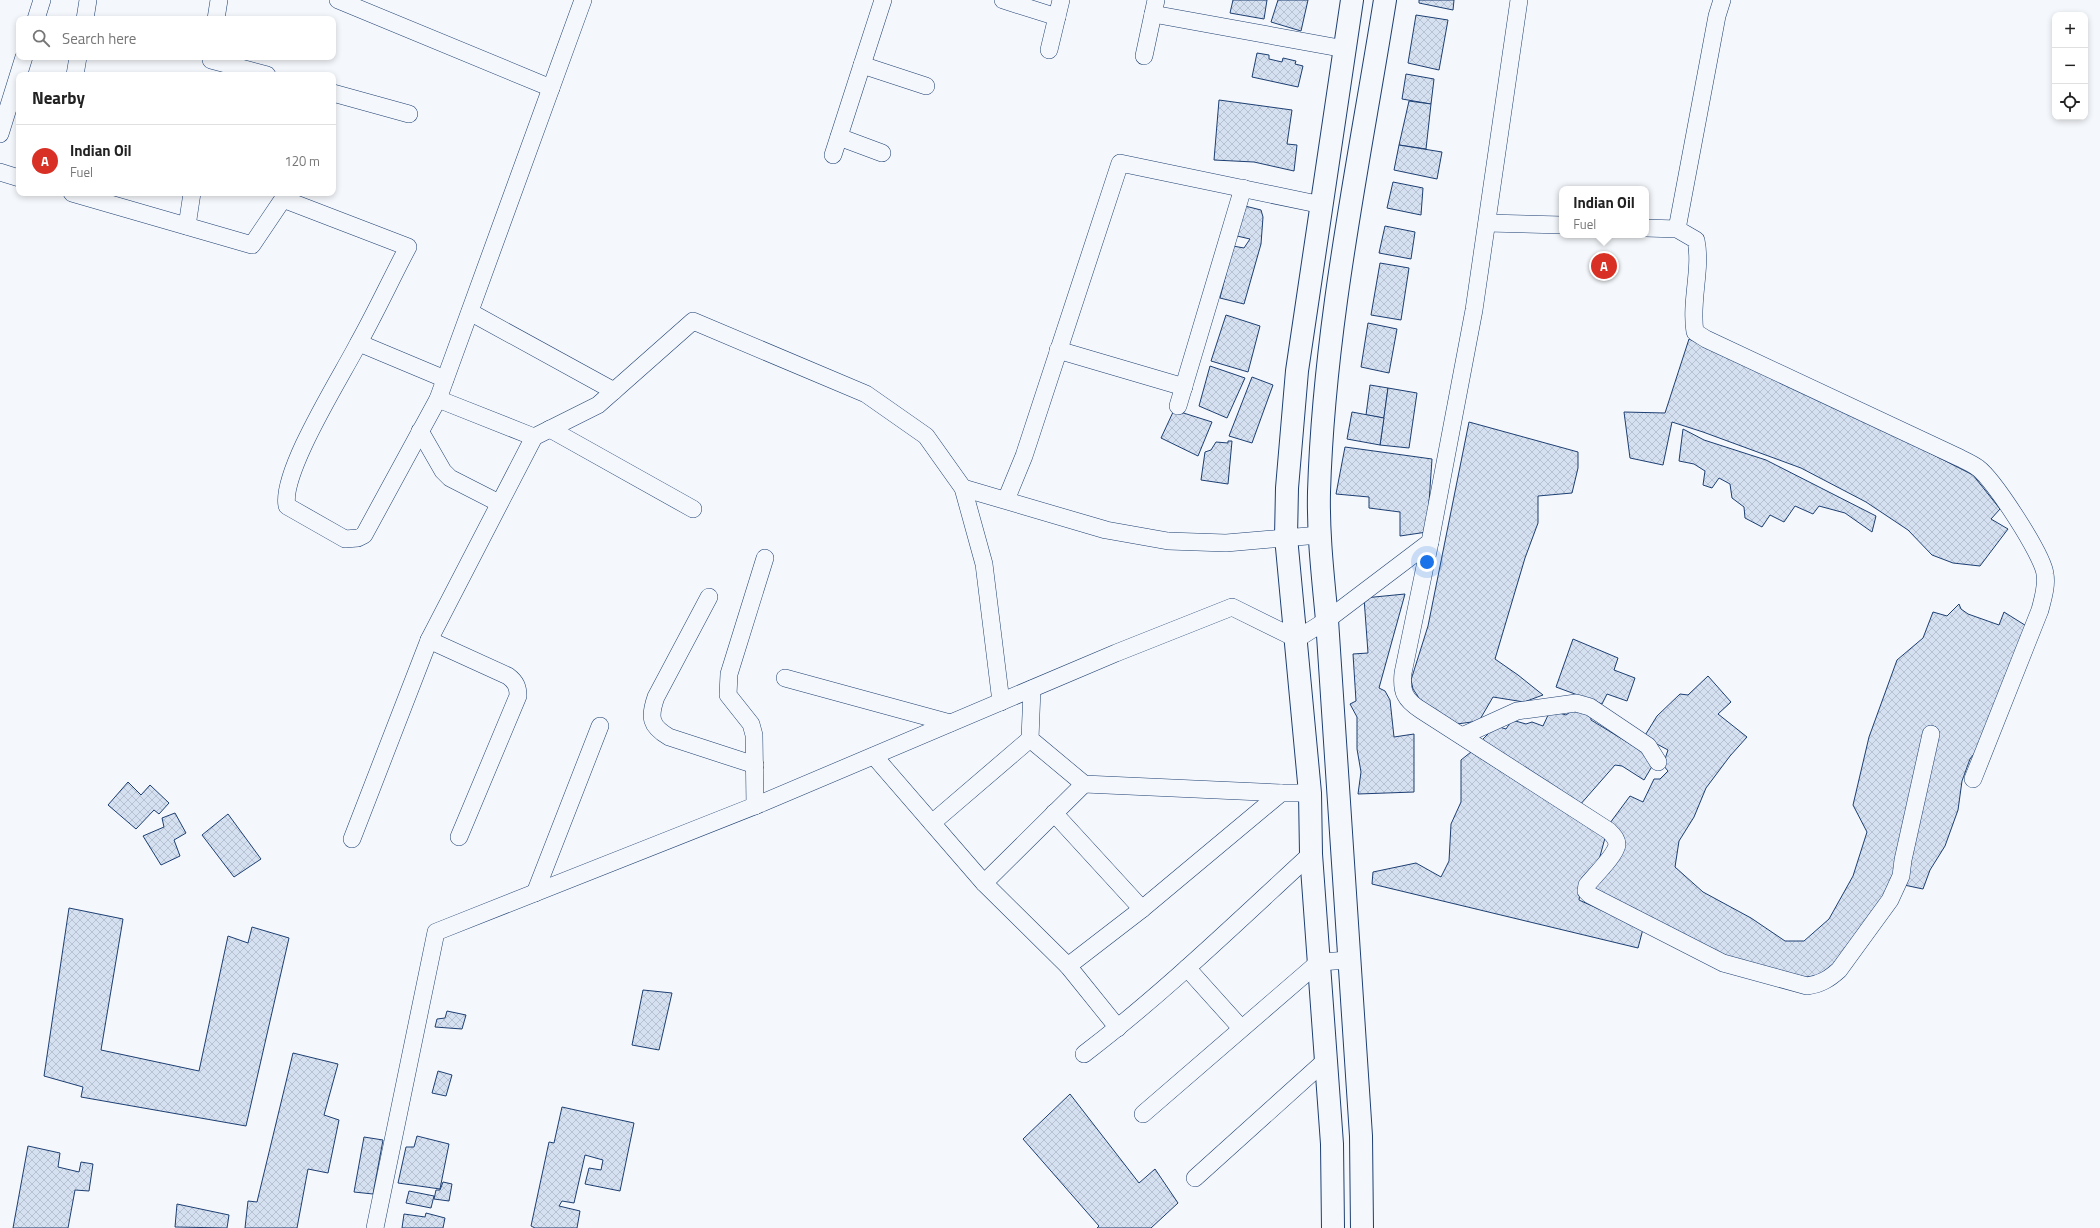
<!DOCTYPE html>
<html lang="en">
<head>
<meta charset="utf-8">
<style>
	:root { --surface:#fff; --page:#f6f6f6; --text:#222; --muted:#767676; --line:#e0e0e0; --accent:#d93025 }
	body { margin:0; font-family:"Titillium Web",sans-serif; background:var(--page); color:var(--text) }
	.controls { position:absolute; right:12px; top:12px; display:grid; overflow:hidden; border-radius:8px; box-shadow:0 2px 6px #0003 }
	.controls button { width:36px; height:36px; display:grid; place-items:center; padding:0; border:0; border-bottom:1px solid var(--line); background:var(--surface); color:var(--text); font:20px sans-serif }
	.you { position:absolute; left:1427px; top:562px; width:14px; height:14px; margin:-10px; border:3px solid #fff; border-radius:50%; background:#1a73e8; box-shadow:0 0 0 6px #1a73e833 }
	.badge { display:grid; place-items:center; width:26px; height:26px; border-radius:50%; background:var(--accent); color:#fff; font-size:13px; font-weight:700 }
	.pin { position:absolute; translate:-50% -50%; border:2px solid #fff; box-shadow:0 1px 4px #0006 }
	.popup { position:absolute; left:1559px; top:186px; width:90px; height:52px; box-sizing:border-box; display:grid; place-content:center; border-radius:8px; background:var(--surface); filter:drop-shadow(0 1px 3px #0005); font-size:13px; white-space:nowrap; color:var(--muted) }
	.popup b { font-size:15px; color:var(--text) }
	.popup::after { content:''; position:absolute; left:50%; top:100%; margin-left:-8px; border:8px solid transparent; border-top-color:var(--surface) }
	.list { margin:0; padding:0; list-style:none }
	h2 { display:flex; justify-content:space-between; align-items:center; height:52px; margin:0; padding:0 16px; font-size:17px }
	h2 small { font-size:13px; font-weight:400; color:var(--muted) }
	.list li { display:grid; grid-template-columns:26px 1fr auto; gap:12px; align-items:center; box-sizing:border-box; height:72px; padding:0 16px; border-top:1px solid var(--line) }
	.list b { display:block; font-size:15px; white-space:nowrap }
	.list p { margin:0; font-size:13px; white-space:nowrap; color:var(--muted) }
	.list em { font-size:13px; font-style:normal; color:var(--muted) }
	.icon { flex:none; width:22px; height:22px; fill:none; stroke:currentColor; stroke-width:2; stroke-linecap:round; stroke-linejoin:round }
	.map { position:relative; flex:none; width:2100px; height:1228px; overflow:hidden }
	.search { position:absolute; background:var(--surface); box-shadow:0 2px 6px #0003; left:16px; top:16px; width:320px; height:44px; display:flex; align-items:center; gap:10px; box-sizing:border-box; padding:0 14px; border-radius:8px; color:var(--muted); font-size:15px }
	.panel { position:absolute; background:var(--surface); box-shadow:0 2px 6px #0003; left:16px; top:72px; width:320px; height:124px; border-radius:8px }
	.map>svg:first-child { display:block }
</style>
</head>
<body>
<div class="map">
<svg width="2100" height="1228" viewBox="0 0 2100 1228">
	<defs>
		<pattern id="building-cross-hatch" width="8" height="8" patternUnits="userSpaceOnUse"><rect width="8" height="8" fill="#d5e0f0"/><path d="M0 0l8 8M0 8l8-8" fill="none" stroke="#b6c1d1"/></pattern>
	</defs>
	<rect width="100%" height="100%" fill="#f4f7fb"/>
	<g fill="url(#building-cross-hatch)" stroke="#1d3f73">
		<polygon points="1233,0 1267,0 1264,19 1230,13"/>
		<polygon points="1278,0 1308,0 1301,31 1271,22"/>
		<polygon points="1419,0 1454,0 1453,10 1419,3"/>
		<polygon points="1416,15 1448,20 1439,70 1408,63"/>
		<polygon points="1257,53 1269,55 1269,59 1282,62 1283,58 1296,61 1295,64 1303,66 1298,87 1252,77"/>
		<polygon points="1406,74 1434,79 1431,104 1402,99"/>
		<polygon points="1219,100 1292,110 1287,144 1297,145 1294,171 1254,162 1214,160"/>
		<polygon points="1409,101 1431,104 1426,149 1399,145"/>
		<polygon points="1399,145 1442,152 1437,179 1394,170"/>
		<polygon points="1393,182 1423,188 1421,215 1387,208"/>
		<polygon points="1245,206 1261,210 1263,217 1261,244 1244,304 1220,298 1233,246 1244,248 1250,239 1237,236"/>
		<polygon points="1385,226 1415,232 1411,259 1379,253"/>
		<polygon points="1380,263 1409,268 1401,320 1371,315"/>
		<polygon points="1226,315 1260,326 1248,372 1211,361"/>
		<polygon points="1368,323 1397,329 1389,373 1361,367"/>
		<polygon points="1689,339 1914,445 1973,475 2000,509 1991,519 2008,529 1980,566 1953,563 1932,555 1908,530 1866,502 1801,468 1703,432 1672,422 1663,465 1630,458 1624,412 1665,413"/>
		<polygon points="1210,366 1245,378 1227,418 1199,406"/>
		<polygon points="1252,377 1273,385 1252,443 1229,436"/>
		<polygon points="1370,385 1388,388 1384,418 1366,415"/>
		<polygon points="1388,388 1417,393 1409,448 1380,445"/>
		<polygon points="1174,410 1212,422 1198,456 1161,438"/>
		<polygon points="1352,412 1384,418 1380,445 1347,439"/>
		<polygon points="1469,422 1578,452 1578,468 1572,493 1538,496 1538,523 1525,558 1495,659 1518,675 1543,695 1524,702 1493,697 1479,721 1457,724 1434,712 1419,698 1413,689 1411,680 1428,626"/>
		<polygon points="1683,429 1704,440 1766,460 1876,516 1872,532 1845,513 1819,506 1813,514 1795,506 1784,522 1770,515 1762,527 1745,518 1744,507 1732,498 1730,484 1719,478 1712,488 1703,485 1705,471 1694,464 1679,461"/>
		<polygon points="1228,441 1232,441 1228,484 1201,480 1205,452 1211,450 1216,442 1228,443"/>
		<polygon points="1345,447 1432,459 1427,532 1400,536 1400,512 1369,508 1369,497 1336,494"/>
		<polygon points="1405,594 1379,688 1385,691 1390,700 1394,737 1414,734 1414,792 1358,794 1361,772 1357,749 1357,717 1350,704 1356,701 1353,654 1368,653 1364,598"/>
		<polygon points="1959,604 1961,609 1968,614 1999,625 2004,612 2028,627 1981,745 1970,759 1962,781 1958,810 1945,846 1930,870 1923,889 1904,885 1936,727 1929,726 1898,866 1886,897 1827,974 1802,978 1721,955 1596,890 1594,887 1615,828 1610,823 1630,796 1643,802 1654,779 1660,779 1668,771 1663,765 1668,750 1644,737 1657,716 1680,694 1688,695 1708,676 1731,702 1718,714 1747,737 1730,756 1706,788 1694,817 1679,841 1675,867 1703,892 1751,918 1785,941 1804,941 1829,919 1853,876 1867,832 1853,805 1869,737 1897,660 1923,638 1933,612 1947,616"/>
		<polygon points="1573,639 1618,658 1614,670 1635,678 1627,701 1607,694 1602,704 1556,687"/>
		<polygon points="1573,710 1586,714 1591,717 1591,720 1650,756 1654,763 1644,780 1622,766 1615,765 1579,806 1481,741 1496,726 1506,729 1512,720 1526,724 1532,722 1543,726 1549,713 1556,712 1566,715"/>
		<polygon points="1471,752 1605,838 1599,860 1581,885 1579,900 1643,929 1638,948 1372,884 1373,872 1416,863 1441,877 1449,861 1451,824 1461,802 1461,760"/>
		<polygon points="128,782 141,795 150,785 169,803 159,814 154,810 136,829 108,805"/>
		<polygon points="175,813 186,833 174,840 180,856 161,865 143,836 164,827 162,818"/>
		<polygon points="228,814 261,859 234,877 202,835"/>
		<polygon points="69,908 123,919 101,1050 199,1071 228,936 248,943 252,927 289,938 246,1126 81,1097 83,1087 44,1076"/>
		<polygon points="643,990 672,993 659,1050 632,1045"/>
		<polygon points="447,1011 466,1015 462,1029 435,1027 437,1019 445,1018"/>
		<polygon points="293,1053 338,1064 324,1115 339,1120 328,1173 308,1169 297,1228 245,1228 248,1201 257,1202"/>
		<polygon points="438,1071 452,1075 446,1096 432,1093"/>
		<polygon points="1070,1094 1139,1183 1155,1169 1178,1203 1151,1228 1097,1228 1099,1226 1023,1139"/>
		<polygon points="562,1107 634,1123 620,1191 585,1184 589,1168 601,1170 603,1160 585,1155 574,1203 562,1201 559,1206 580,1211 577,1228 535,1228 531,1226 549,1142 554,1143"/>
		<polygon points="417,1136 449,1144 440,1189 398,1183 406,1147 414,1147"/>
		<polygon points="364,1137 383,1140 373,1194 354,1192"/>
		<polygon points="28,1146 60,1153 58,1167 79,1172 81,1162 93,1164 89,1191 75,1190 68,1228 13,1228"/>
		<polygon points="443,1182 452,1184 449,1201 434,1199 436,1190 440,1190"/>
		<polygon points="409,1191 434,1196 431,1208 406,1203"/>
		<polygon points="177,1204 229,1215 227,1228 175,1227"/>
		<polygon points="426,1213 445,1218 443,1228 402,1228 404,1214 425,1217"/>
	</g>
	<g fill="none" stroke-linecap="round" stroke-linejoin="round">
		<g stroke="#1d3f73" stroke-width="18">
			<g id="minor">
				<polyline points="338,0 551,88"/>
				<polyline points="1003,0 1057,17"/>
				<polyline points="1153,14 1345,49"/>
				<polyline points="36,19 42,0"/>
				<polyline points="85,19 88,0"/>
				<polyline points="216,19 219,0"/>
				<polyline points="1049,50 1061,0"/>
				<polyline points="1144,56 1156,0"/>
				<polyline points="211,60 267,75"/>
				<polyline points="862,65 926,86"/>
				<polyline points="75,75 78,57"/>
				<polyline points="333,93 409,114"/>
				<polyline points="0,134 24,57"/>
				<polyline points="839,137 882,153"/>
				<polyline points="833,155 883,0"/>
				<polyline points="0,172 19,178"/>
				<path d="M72 193 252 245 283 199 408 247C391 279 376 312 358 344 341 377 280 473 287 506L345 539 358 538 364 535 438 399 583 0"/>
				<polyline points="1487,223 1562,225"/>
				<polyline points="187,226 192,193"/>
				<path d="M1646 228 1677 229 1696 240C1702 269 1690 301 1695 332L1706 339 1960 458C1966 461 1973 464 1978 468 1994 480 2043 555 2045 574 2047 586 2043 598 2040 610L1973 779"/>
				<polyline points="1677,229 1717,16 1722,0"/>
				<polyline points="470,312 614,391"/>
				<polyline points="359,343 445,379"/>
				<polyline points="1058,350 1184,387"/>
				<polyline points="438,399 534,437 598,405 693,321 866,394 926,436 963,488 984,564 1001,702"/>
				<polyline points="1178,406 1243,188"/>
				<polyline points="550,429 693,509"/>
				<polyline points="420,431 443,471 450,478 499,503"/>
				<polyline points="963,488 1106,530 1168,541 1226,543 1319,535"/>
				<polyline points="1006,500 1024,456 1120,163 1322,205"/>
				<path d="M1430 542 1403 673C1401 692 1405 700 1421 710L1609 831C1613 835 1617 839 1617 845 1615 856 1594 876 1587 885L1586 891 1590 895 1723 963 1807 986C1821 984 1829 979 1839 970L1890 900 1901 876 1903 860 1931 734"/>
				<path d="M709 597 656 697C649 717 650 726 669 737L755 765"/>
				<path d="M429 640 508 676C516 682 518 687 518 696L459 837"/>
				<polyline points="785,678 950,723"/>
				<polyline points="1032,689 1030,739 1084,784 1281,793"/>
				<polyline points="1462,736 1517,711 1576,703 1590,707 1648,746 1658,762"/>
				<polyline points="874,756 984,883 1068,966 1118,1028"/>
				<polyline points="755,806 754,735 751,724 728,695 729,674 765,558"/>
				<polyline points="1054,813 1142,909"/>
				<polyline points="932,823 1030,739"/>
				<polyline points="352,839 429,640 534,437"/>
				<polyline points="984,883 1084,784"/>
				<polyline points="535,893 600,726"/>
				<polyline points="1068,966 1142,909 1281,793 1310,793"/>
				<polyline points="1187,968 1241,1028"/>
				<path d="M1084 1054C1164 993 1237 922 1311 854"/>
				<polyline points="1143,1114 1319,962 1350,960"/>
				<polyline points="1195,1178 1326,1060"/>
				<polyline points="375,1228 436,932 762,803 1116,653 1232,607 1297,639 1327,620 1430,542 1474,310 1519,0"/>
			</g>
		</g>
		<g stroke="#1d3f73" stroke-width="24">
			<g id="trunk">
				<polyline points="1333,1228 1332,1144 1311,854 1310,793 1286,537 1287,488 1297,371 1352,0"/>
				<path d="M1362 1228 1361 1136 1327 620C1323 577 1318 535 1319 492 1324 326 1359 163 1385 0"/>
			</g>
		</g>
		<use href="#minor" stroke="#f4f7fb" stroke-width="17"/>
		<use href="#trunk" stroke="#f4f7fb" stroke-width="22"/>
	</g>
</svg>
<div class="controls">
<button>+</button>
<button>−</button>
<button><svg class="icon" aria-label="locate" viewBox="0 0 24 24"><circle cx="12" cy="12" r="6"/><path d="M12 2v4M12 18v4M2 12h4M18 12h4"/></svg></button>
</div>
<div class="you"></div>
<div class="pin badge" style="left:1604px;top:266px">A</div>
<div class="popup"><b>Indian Oil</b>Fuel</div>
<div class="search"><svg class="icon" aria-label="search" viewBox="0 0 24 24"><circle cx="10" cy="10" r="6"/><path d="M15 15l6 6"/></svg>Search here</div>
<section class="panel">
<h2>Nearby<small></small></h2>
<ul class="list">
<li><span class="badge">A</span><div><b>Indian Oil</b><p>Fuel</p></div><em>120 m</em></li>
</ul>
</section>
</div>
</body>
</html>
